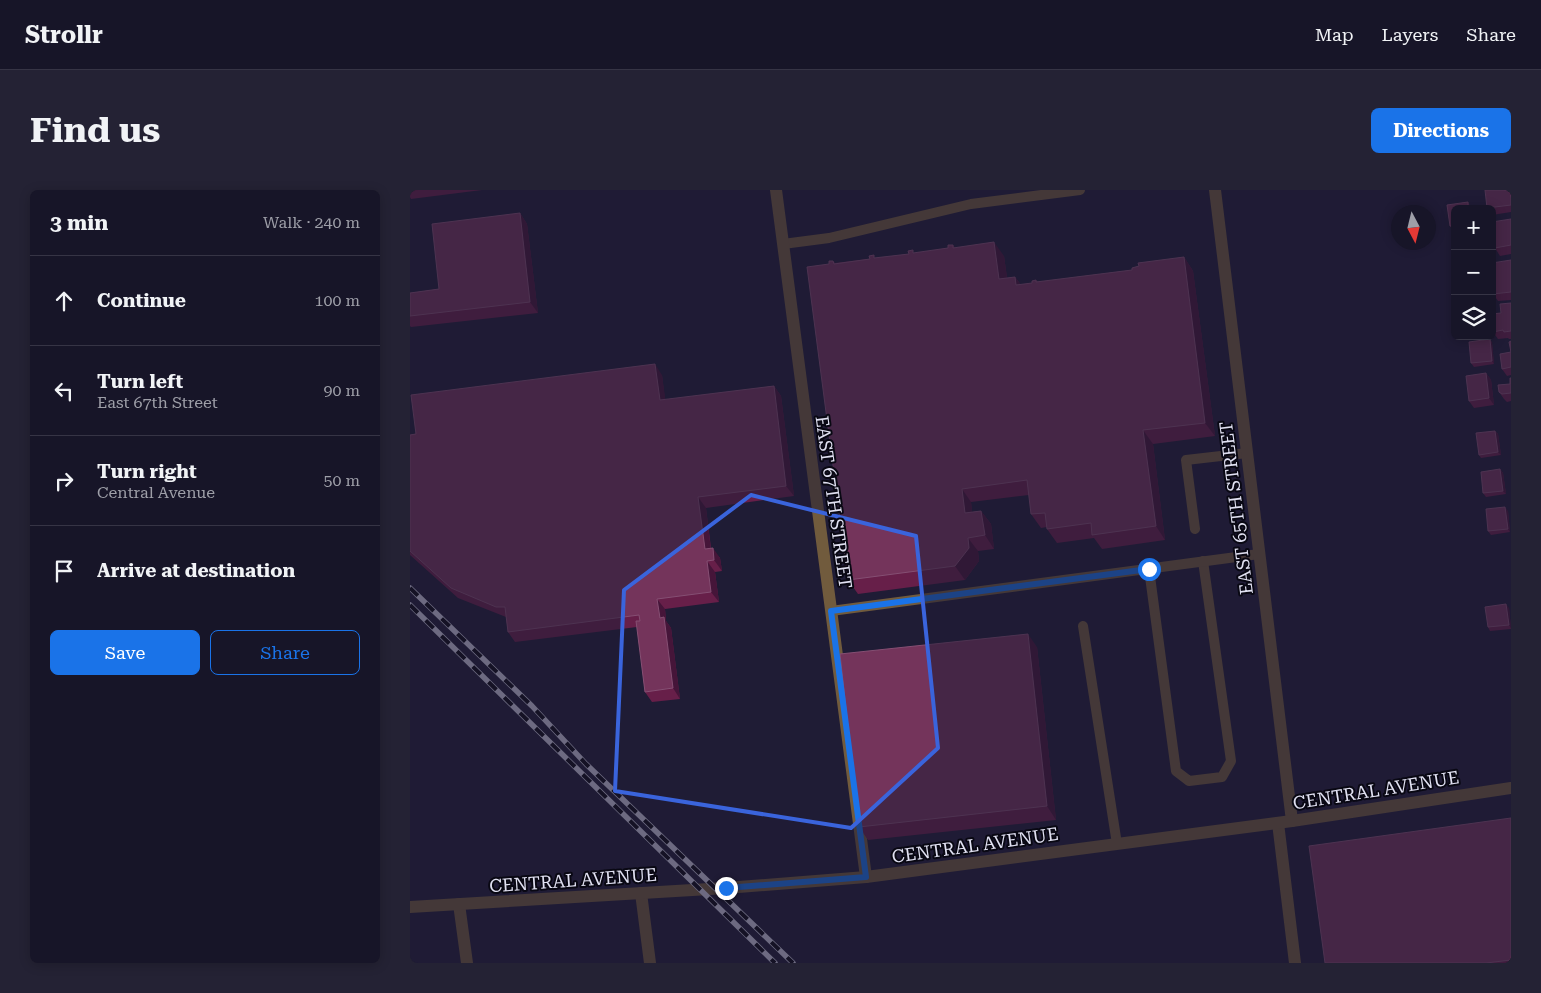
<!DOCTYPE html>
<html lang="en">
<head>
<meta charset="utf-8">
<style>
	:root { --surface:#171528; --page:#242234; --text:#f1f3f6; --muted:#9e9fa8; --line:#363445; --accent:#1a73e8 }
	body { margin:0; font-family:"Roboto Serif",serif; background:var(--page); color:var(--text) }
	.controls { position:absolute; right:15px; top:15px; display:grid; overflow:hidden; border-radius:8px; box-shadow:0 2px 12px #0003 }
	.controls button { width:45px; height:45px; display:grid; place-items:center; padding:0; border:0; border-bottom:1px solid var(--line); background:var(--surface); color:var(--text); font:25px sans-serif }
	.compass { position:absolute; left:981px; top:15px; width:45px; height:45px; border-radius:50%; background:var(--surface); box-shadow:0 2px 12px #0003; rotate:173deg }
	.stop { position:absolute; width:15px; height:15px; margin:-11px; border:4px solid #1a73e8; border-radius:50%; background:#fff }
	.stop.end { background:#1a73e8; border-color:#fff; box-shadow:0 1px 5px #0008 }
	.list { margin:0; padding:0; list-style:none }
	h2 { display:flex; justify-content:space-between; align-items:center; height:65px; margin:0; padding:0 20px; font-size:21px }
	h2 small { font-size:16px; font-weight:400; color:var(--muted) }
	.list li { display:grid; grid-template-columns:32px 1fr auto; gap:15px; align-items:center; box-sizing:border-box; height:90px; padding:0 20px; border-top:1px solid var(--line) }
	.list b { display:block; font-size:19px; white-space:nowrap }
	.list p { margin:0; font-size:16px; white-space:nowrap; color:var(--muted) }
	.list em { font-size:16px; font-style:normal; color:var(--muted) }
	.actions { display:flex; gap:10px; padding:15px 20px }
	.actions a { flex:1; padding:11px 0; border:1px solid var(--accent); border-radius:8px; text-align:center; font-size:18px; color:var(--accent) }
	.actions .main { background:var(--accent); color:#fff }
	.icon { flex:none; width:28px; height:28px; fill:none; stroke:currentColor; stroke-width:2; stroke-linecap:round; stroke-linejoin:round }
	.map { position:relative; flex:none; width:1101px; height:773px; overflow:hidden; border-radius:8px }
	header { display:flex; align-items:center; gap:30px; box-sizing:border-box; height:70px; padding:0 25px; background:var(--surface); border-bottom:1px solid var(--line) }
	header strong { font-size:24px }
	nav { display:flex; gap:28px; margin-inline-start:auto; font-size:18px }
	.intro { display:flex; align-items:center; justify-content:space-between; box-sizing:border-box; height:120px; padding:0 30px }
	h1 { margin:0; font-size:35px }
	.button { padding:12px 22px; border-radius:8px; background:var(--accent); color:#fff; font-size:18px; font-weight:700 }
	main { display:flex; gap:30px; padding:0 30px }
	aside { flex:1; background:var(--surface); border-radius:8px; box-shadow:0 2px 12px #0003 }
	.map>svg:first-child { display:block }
</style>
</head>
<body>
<header>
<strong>Strollr</strong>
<nav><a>Map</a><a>Layers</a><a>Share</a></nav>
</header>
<div class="intro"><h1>Find us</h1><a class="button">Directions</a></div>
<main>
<aside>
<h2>3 min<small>Walk · 240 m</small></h2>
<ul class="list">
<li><svg class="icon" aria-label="ahead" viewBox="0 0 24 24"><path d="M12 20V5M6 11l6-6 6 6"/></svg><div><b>Continue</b></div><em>100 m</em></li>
<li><svg class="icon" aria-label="left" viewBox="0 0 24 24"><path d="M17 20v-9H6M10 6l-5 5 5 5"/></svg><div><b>Turn left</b><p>East 67th Street</p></div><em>90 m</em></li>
<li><svg class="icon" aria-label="right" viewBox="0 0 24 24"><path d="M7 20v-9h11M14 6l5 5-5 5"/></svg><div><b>Turn right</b><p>Central Avenue</p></div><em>50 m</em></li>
<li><svg class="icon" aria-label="arrive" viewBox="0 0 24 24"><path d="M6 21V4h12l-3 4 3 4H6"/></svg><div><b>Arrive at destination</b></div></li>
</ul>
<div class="actions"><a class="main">Save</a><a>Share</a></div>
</aside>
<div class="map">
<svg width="1101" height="773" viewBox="0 0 1101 773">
	<rect width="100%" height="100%" fill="#1f1c35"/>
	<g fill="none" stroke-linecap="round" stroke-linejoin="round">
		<g stroke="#715b3d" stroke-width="10">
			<polyline points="373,54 419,48 561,14 670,0"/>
			<polyline points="785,339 776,270 837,263"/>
			<polyline points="739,379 766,581 779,591 812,587 821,571 793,371"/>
			<polyline points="421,421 849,364"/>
			<polyline points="673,436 707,654"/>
		</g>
		<g stroke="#715b3d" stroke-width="12">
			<polyline points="366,0 456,687"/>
			<polyline points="805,0 882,631"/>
			<polyline points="868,633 885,773"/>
			<polyline points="231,703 240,773"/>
			<polyline points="49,714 57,773"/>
		</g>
		<polyline stroke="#715b3d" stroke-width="12" points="0,717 316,698 456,687 882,631 1101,598"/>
		<g stroke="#cccbdd" stroke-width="5.5">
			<g id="rail">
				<polyline points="0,398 122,516 176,574 383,773"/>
				<polyline points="0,415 365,773"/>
			</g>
		</g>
		<use href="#rail" stroke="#090813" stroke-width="4" stroke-dasharray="11" stroke-linecap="butt"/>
	</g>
	<g fill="#671f49">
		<polygon points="0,0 72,0 1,9 0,7"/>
		<polygon points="1101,0 1101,22 1082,25 1082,19 1078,19 1077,18"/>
		<polygon points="1058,12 1060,16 1060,19 1045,19 1045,40 1043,40 1040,36 1037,15"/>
		<polygon points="110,23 117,34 128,123 1,137 0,136 0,103 29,99"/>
		<polygon points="1101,29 1101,64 1090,66 1085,58"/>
		<polygon points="543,55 545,58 594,66 597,88 605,87 611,95 622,93 626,90 628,92 722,80 774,67 783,81 805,246 743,254 755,350 692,359 684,348 647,353 637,339 637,337 631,338 621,324 619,305 561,312 562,322 571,321 581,334 584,359 568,361 569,371 555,390 448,404 438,390 419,74 423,71 425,73 499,64 538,58"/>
		<polygon points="1101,70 1101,110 1088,111 1083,104"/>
		<polygon points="1101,113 1101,149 1099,149 1098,148 1088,149 1083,142 1091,123"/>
		<polygon points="1080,149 1082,153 1084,174 1064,177 1061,173"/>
		<polygon points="1101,162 1101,185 1097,186 1092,179"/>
		<polygon points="1076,183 1081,190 1084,215 1064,218 1059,211"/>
		<polygon points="252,185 255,210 364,196 371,206 384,306 296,318 301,358 310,368 312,381 305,382 309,412 255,419 256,431 261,438 270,509 242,512 235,502 227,437 105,452 98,442 96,427 48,408 0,365 0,245"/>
		<polygon points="1101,188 1101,211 1097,212 1094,209 1089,202 1100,194"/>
		<polygon points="1085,241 1088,244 1091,265 1071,268 1069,265"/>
		<polygon points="1090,279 1093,283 1096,304 1076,307 1073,303"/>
		<polygon points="1098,321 1100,342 1081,345 1078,341"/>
		<polygon points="1099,418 1101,439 1080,441 1078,437"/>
		<polygon points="627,457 646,630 458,650 449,637"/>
		<polygon points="1101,628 1101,773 915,773"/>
	</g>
	<g fill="#451539">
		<polygon points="110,23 117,34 128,123 120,112"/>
		<polygon points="584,52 594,66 599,102 589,89"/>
		<polygon points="774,67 783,81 805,246 795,233"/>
		<polygon points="605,87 615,100 606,95"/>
		<polygon points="1080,149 1082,153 1084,174 1082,171"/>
		<polygon points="245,174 252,185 257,221 250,210"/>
		<polygon points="1076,183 1081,190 1084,215 1079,208"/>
		<polygon points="364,196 371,206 384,306 376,296"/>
		<polygon points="733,240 743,254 755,350 746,336"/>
		<polygon points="1085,241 1088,244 1091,265 1088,262"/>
		<polygon points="1090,279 1093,283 1096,304 1093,301"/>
		<polygon points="552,299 561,312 564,337 555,323"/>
		<polygon points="288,307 296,318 302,369 295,359"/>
		<polygon points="1095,317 1098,321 1100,342 1098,339"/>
		<polygon points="571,321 581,334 584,359 575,345"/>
		<polygon points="558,348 568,361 569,371 555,390 545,376"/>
		<polygon points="303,358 310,368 312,381 304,370"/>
		<polygon points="297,371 305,382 309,412 301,402"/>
		<polygon points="247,409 255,419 256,431 261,438 270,509 263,498 250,428"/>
		<polygon points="1096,414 1099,418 1101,438 1099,435"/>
		<polygon points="618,444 627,457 646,630 637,616"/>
	</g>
	<g fill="#74345b" stroke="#854f73">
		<polygon points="1075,0 1101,0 1101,15 1077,18"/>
		<polygon points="1058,12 1058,19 1045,19 1045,36 1040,36 1037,15"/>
		<polygon points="110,23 120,112 0,126 0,103 29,99 22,34"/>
		<polygon points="1101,29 1101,55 1085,58 1082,41 1082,32"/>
		<polygon points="584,52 589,89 605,87 606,95 622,93 622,91 626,90 626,92 722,80 722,78 729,76 728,73 774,67 795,233 733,240 746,336 682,345 681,333 637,339 635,323 621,324 617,290 552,299 555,323 571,321 575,345 558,348 559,358 545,376 438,390 397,77 419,74 419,71 423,71 424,74 460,69 459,66 464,65 464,68 499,64 498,61 503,60 503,63 538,58 538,55 543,55 543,58"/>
		<polygon points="1045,53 1045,72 1043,54"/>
		<polygon points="1101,70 1101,102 1083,104 1082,73"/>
		<polygon points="1101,113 1101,141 1094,142 1093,140 1083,142 1082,124 1091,123 1090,114"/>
		<polygon points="1080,149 1082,171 1061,173 1059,152"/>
		<polygon points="1101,151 1101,162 1099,152"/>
		<polygon points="1101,162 1101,177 1092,179 1090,164"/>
		<polygon points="245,174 250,210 364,196 376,296 288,307 295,359 303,358 304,370 297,371 301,402 247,409 250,428 254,427 263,498 235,502 226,431 230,431 229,425 98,442 95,417 86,417 41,398 0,361 0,245 6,244 1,205"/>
		<polygon points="1076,183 1079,208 1059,211 1056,186"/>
		<polygon points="1100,188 1101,188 1101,203 1092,204 1089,202 1088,195 1100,194"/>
		<polygon points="1085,241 1088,262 1069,265 1066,243"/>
		<polygon points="1090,279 1093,301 1073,303 1071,282"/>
		<polygon points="1095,317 1098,339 1078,341 1076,319"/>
		<polygon points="1096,414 1099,435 1078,437 1075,417"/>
		<polygon points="618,444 637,616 449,637 430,464"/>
		<polygon points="1101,628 1101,770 1076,773 915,773 899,656"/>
	</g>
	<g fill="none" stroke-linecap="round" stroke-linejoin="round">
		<polyline stroke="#1a73e8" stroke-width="6" points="316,698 456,687 421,421 739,379"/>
	</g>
	<path d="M0 0H1101V773H0ZM341 305 506 346 528 558 441 638 205 601 214 400Z" fill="#1f1c35" fill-opacity=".55" fill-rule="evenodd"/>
	<path fill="none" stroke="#3a64dc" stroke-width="4" stroke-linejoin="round" d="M341 305 506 346 528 558 441 638 205 601 214 400Z"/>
	<g text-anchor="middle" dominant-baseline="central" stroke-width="4" stroke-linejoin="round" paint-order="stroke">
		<g font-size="18" fill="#e1e1f2" stroke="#090813">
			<text transform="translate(424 312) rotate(82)">EAST 67TH STREET</text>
			<text transform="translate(826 318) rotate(-97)">EAST 65TH STREET</text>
			<text transform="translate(966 600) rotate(-9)">CENTRAL AVENUE</text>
			<text transform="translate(565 655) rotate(-8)">CENTRAL AVENUE</text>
			<text transform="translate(163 690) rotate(-4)">CENTRAL AVENUE</text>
		</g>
	</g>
</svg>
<div class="controls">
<button>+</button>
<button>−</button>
<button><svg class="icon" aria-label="layers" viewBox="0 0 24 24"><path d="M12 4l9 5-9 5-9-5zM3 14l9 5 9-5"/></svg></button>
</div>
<svg class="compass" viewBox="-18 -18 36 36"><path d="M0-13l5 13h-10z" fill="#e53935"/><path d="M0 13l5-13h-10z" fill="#9e9fa8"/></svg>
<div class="stop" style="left:739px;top:379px"></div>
<div class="stop end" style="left:316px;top:698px"></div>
</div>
</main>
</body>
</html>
